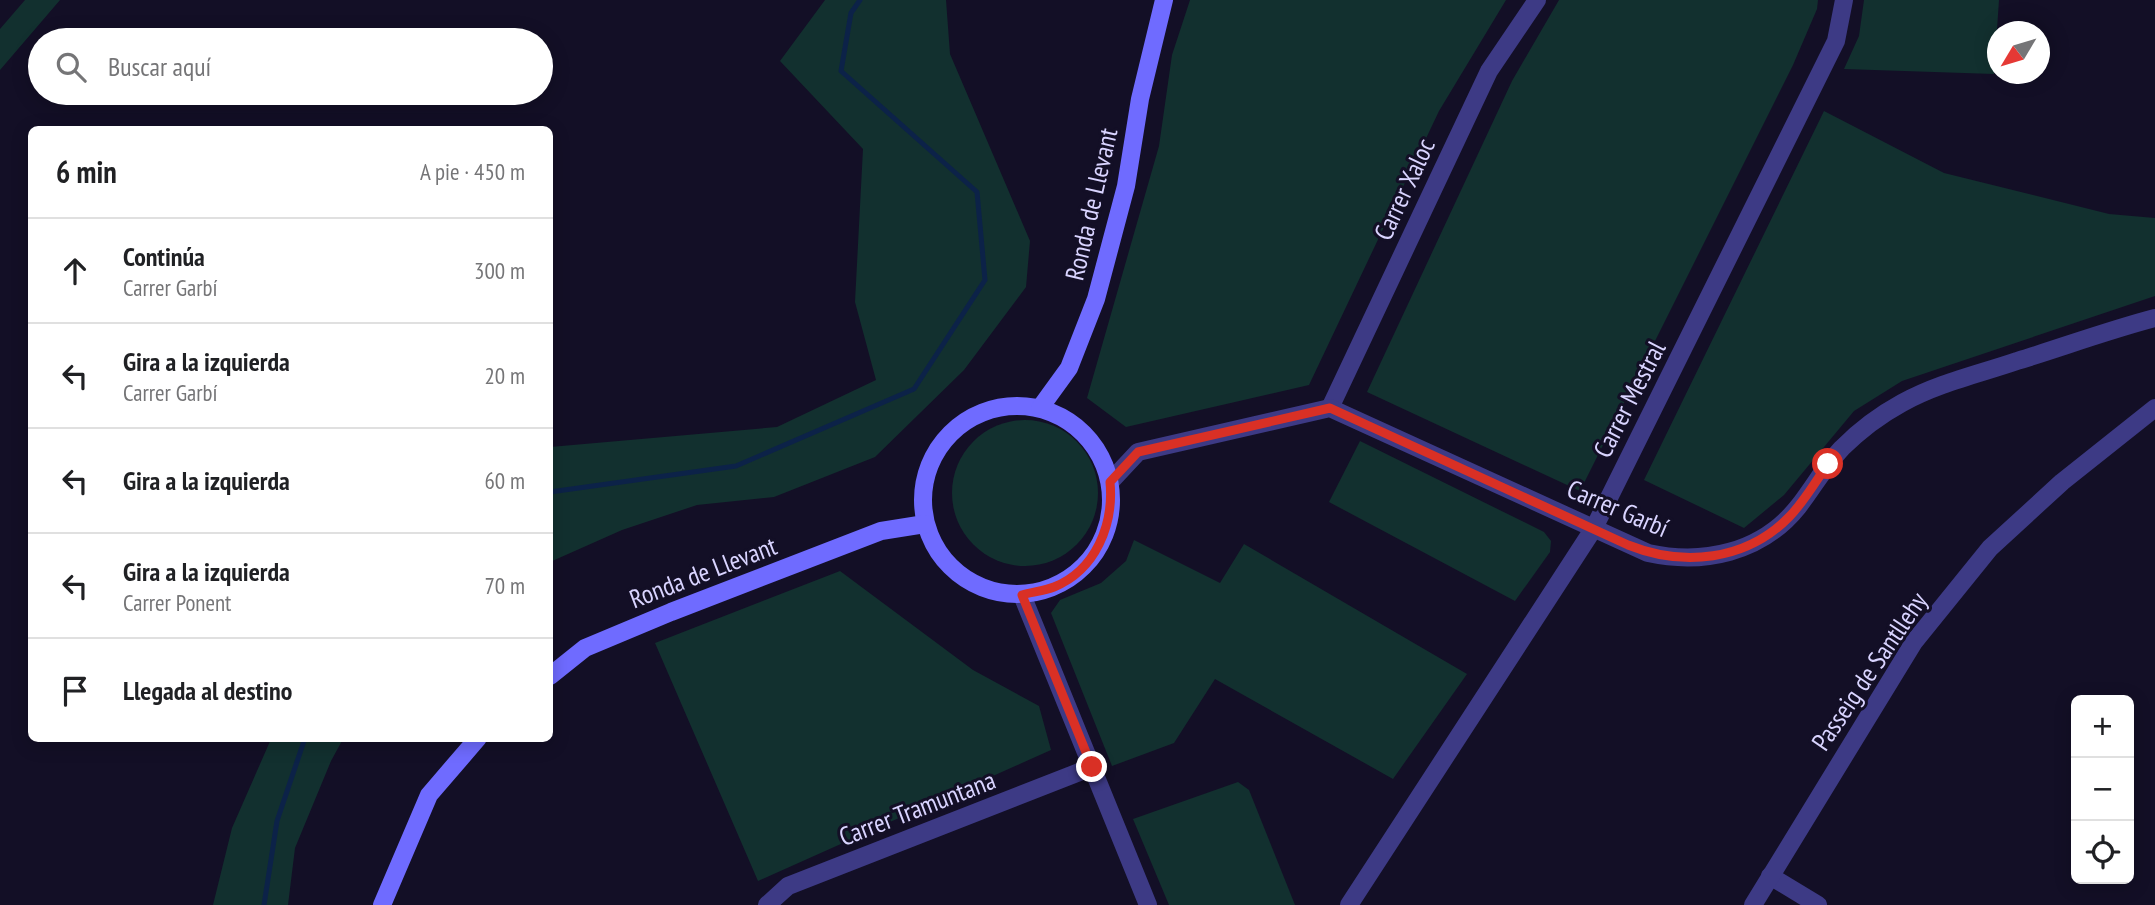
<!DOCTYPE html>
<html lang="es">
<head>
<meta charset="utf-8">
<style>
	:root { --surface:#fff; --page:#f2f2f2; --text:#202124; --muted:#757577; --line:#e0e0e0 }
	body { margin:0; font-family:"PT Sans Narrow",sans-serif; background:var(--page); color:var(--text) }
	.controls { position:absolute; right:21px; bottom:21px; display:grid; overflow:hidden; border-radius:10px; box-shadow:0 4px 18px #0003 }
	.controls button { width:63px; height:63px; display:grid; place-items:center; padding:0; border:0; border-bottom:2px solid var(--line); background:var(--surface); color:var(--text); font:35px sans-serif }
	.compass { position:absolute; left:1987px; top:21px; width:63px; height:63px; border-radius:50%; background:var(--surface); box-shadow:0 4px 18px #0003; rotate:232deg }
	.stop { position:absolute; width:21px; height:21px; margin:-16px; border:5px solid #d93025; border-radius:50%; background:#fff }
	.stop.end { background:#d93025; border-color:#fff; box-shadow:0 2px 7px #0008 }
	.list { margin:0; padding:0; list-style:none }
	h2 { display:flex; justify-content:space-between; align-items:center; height:91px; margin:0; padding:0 28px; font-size:30px }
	h2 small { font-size:23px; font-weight:400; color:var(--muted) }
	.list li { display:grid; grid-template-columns:46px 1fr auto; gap:21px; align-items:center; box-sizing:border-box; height:105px; padding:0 28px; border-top:2px solid var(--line) }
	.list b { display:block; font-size:26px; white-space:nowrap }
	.list p { margin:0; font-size:23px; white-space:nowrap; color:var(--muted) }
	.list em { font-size:23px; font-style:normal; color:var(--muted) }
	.icon { flex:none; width:38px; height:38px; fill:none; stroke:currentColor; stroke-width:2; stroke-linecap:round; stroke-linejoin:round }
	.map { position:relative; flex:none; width:2155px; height:905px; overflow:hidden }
	.search { position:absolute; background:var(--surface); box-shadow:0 4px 18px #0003; left:28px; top:28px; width:525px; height:77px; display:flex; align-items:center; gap:18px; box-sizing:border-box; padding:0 24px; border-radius:38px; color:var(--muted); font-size:26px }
	.panel { position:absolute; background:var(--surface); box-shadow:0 4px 18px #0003; left:28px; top:126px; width:525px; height:616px; border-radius:10px }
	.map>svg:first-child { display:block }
</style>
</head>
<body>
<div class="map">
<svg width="2155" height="905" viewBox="0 0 2155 905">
	<rect width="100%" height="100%" fill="#130f26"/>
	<g fill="#12302f">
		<polygon points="25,0 60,0 0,70 0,29"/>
		<polygon points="825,0 946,0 950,54 1030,241 1026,287 964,370 875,457 774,497 697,505 622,530 550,562 550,447 777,427 876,380 855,302 863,149 780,61"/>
		<polygon points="1190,0 1506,0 1439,111 1309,385 1126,427 1087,398 1159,146 1172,55"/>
		<polygon points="1559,0 1818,0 1817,9 1793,65 1580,491 1367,392 1512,81"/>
		<polygon points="1864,0 1999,0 1994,74 1844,69 1859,36"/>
		<polygon points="1824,111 1944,173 2109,214 2155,218 2155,296 1902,381 1854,411 1784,495 1744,528 1644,480"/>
		<circle cx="1025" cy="493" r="73"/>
		<polygon points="1360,441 1544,532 1551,541 1550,552 1515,601 1329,502"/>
		<polygon points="1134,540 1220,583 1244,544 1467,674 1393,779 1215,679 1174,743 1112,766 1051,613 1060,600 1101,583 1126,561"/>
		<polygon points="840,571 973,670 1039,706 1051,750 758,881 655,643"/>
		<polygon points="271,739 343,739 331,761 295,848 288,905 213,905 232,828"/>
		<polygon points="1238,782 1249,790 1295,905 1169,905 1133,819"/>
	</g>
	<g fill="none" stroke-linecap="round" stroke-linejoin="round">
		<g stroke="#0c2248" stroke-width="5">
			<polyline points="550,492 736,466 914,389 985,280 977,192 841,71 851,13 860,0"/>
			<polyline points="264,905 277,821 305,738"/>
		</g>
		<g stroke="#3d3a85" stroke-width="18">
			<polyline points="1330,408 1489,71 1537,0"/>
			<path d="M1110 482 1138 452 1330 408 1648 553C1703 565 1761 553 1798 507 1813 488 1825 466 1842 448 1860 430 1880 415 1902 403 1938 383 1979 374 2017 361 2063 347 2109 330 2155 318"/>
			<polyline points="1022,595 1148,905"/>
			<polyline points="1770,876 1818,905"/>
			<polyline points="767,905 788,886 1092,767"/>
			<polyline points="1349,905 1594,528 1836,41 1844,0"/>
			<polyline points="1753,905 1914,642 1990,548 2062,482 2155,408"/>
		</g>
		<g stroke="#6f6bff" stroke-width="18">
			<circle cx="1017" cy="500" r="94"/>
			<polyline points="1040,408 1069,368 1096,299 1126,186 1140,99 1164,0"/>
			<polyline points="550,676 585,648 671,612 881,531 925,524"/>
			<polyline points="382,905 429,795 478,738"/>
		</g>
	</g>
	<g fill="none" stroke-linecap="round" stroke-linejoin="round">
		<path stroke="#d93025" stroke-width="9" d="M1092 767 1022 595C1032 592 1044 591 1054 587 1096 570 1114 524 1110 482L1138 452 1330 408 1628 545C1683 567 1746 561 1789 517 1804 502 1815 482 1828 464"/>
	</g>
	<g text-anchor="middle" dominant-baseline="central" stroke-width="6" stroke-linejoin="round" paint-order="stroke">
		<g font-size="26" fill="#d9d4ff" stroke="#130f26">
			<text transform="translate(1404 189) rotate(-65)">Carrer Xaloc</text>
			<text transform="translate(1091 204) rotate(-77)">Ronda de Llevant</text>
			<text transform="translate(1629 399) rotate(-63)">Carrer Mestral</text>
			<text transform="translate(1618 508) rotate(23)">Carrer Garbí</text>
			<text transform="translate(703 572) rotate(-21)">Ronda de Llevant</text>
			<text transform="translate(1869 671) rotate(-56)">Passeig de Santllehy</text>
			<text transform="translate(917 808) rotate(-21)">Carrer Tramuntana</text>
		</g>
	</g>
</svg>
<div class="controls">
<button>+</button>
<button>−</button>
<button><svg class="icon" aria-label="locate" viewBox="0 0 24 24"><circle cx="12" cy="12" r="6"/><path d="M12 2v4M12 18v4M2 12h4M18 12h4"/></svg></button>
</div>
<svg class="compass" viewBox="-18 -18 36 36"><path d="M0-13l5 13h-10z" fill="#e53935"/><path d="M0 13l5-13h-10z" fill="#757577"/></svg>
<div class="stop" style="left:1828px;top:464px"></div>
<div class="stop end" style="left:1092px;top:767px"></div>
<div class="search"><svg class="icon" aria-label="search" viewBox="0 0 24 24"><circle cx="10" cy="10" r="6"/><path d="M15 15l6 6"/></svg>Buscar aquí</div>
<section class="panel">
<h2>6 min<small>A pie · 450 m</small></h2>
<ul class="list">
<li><svg class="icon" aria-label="ahead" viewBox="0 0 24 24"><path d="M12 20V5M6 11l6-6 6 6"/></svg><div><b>Continúa</b><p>Carrer Garbí</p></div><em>300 m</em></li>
<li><svg class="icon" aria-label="left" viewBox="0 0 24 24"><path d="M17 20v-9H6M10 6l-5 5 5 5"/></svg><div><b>Gira a la izquierda</b><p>Carrer Garbí</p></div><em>20 m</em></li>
<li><svg class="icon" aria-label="left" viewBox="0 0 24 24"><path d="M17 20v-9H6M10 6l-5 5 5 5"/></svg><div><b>Gira a la izquierda</b></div><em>60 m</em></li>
<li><svg class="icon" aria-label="left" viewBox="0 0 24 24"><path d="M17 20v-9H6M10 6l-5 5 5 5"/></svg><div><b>Gira a la izquierda</b><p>Carrer Ponent</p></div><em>70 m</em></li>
<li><svg class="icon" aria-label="arrive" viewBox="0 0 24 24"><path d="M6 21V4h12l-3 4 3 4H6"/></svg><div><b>Llegada al destino</b></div></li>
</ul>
</section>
</div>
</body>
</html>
